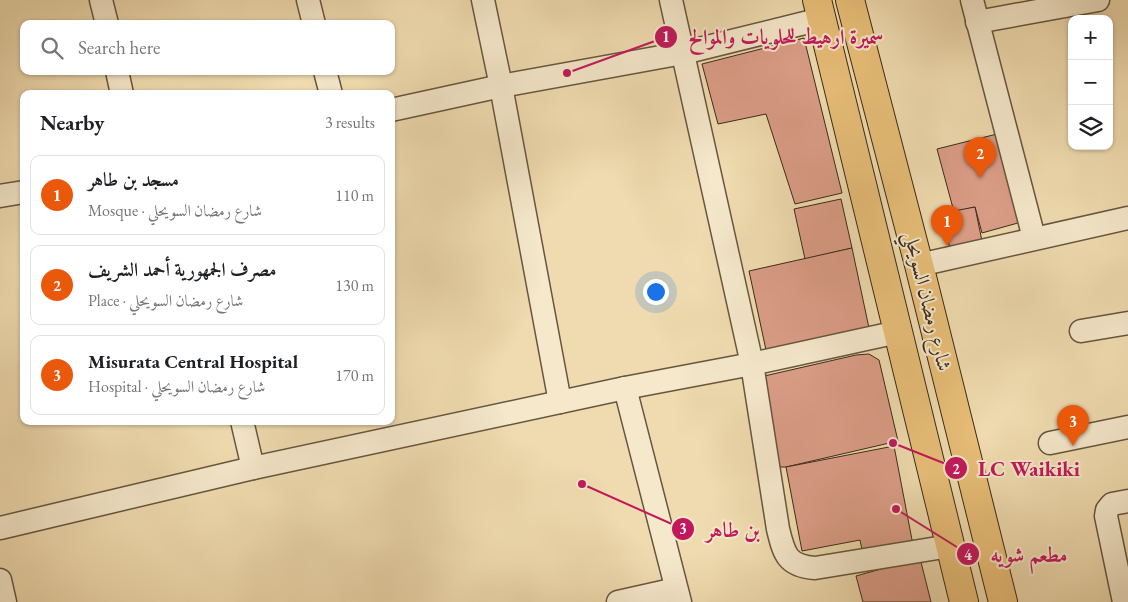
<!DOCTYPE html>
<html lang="en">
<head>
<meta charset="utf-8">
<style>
	:root { --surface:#fff; --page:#f2f2f2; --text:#202124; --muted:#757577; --line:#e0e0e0; --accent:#ea580c }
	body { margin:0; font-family:"EB Garamond",Amiri,serif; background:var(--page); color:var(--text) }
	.controls { position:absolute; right:15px; top:15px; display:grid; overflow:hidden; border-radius:10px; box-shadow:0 1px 4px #0004 }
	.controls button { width:45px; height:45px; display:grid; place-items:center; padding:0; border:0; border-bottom:1px solid var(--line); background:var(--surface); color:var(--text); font:25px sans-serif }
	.you { position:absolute; left:655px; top:291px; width:18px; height:18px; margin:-12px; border:4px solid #fff; border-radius:50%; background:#1a73e8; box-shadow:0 0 0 8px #1a73e833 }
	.badge { display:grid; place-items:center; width:32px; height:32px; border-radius:50%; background:var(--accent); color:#fff; font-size:16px; font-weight:700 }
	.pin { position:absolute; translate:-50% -41px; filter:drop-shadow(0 1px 2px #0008) }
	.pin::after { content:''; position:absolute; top:26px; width:18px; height:15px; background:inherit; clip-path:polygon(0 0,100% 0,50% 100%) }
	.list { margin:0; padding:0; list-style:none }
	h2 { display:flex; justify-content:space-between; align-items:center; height:65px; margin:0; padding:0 20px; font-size:21px }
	h2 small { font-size:16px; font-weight:400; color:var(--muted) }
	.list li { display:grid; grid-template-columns:32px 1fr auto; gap:15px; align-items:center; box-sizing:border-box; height:80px; margin:0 10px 10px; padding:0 10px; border:1px solid var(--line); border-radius:10px }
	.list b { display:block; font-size:19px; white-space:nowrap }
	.list p { margin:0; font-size:16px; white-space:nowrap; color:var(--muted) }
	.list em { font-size:16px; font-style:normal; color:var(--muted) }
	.icon { flex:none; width:28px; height:28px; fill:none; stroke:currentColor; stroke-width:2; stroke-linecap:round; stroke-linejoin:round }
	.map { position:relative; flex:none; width:1128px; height:602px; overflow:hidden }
	.search { position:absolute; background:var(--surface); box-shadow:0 1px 4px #0004; left:20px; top:20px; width:375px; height:55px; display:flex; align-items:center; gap:12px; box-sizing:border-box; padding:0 18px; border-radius:10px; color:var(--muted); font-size:19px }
	.panel { position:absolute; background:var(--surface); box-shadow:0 1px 4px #0004; left:20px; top:90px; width:375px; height:335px; border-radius:10px }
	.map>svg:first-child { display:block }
</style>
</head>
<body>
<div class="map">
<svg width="1128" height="602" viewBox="0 0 1128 602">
	<rect width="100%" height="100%" fill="#efdbaf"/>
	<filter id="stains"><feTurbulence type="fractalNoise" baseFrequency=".004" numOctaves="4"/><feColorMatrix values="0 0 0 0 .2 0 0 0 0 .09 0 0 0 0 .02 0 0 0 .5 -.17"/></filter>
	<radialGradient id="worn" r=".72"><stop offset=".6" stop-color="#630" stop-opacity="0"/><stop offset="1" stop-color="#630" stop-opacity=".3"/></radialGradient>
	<g fill="#db9d87" stroke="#3a2a1a">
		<polygon points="804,38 842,193 795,204 766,114 718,124 702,64"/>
		<polygon points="1005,132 1025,221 982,233 975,207 954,212 937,149"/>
		<polygon points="841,199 852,248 805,259 794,209"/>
		<polygon points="975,207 982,241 950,250 943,213"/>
		<polygon points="852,248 869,328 766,350 749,271"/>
		<polygon points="869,354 879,360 898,441 786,467 780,467 760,377 856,355"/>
		<polygon points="894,446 913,545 863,555 860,540 802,551 786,467"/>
		<polygon points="920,558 931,602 863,602 856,576"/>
	</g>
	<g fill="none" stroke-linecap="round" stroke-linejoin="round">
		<g stroke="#67563f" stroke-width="25">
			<g id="minor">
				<polyline points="101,0 107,24"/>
				<polyline points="308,0 314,24"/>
				<polyline points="483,0 501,86 560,402"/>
				<path d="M671 0 752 364 778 529C784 554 787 566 815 568L950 546"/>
				<polyline points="972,0 1034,238"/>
				<polyline points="977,22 1098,0"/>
				<polyline points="117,71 122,94"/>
				<polyline points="325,71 331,94"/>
				<polyline points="391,110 501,86 683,53 821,19"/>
				<polyline points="0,196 24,192"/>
				<polyline points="919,265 1128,218"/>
				<polyline points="1081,331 1128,323"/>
				<polyline points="625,388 680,602"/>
				<polyline points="242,421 253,468"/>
				<polyline points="1050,443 1128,427"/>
				<polyline points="0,528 253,468 625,388 752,364 898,332"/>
				<polyline points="0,580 5,602"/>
				<polyline points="618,602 676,589"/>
				<polyline points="1124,602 1106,516 1107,510 1112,504 1128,501"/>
			</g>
		</g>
		<g stroke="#3a2a1a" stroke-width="30">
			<g id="major">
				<polyline points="817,0 964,602"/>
				<polyline points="850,0 919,265 1003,602"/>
			</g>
		</g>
		<use href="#minor" stroke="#f5e8cb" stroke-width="22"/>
		<use href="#major" stroke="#e8be78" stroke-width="28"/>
	</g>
	<g text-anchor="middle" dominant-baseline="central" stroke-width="4" stroke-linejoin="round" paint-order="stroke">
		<g font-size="20" fill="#3a2a1a" stroke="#f5e8cb">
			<text transform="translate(928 301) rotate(76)">شارع رمضان السويحلي</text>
		</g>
	</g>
	<path fill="none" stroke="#c2185b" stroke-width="2" d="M567 73L666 37M893 443L956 468M582 484L683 529M896 509L968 554"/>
	<g fill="#c2185b" stroke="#f5e8cb" stroke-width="2">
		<circle cx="567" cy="73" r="5"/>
		<circle cx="893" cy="443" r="5"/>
		<circle cx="582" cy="484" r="5"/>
		<circle cx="896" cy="509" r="5"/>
		<circle cx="666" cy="37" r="12"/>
		<circle cx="956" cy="468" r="12"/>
		<circle cx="683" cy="529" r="12"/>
		<circle cx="968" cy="554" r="12"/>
	</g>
	<g font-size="15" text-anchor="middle" font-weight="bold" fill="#fff">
		<text x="666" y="42">1</text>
		<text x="956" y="474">2</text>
		<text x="683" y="534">3</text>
		<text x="968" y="560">4</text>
	</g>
	<g font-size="21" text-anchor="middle" font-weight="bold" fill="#c2185b" stroke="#f5e8cb" stroke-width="4" stroke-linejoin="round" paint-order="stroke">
		<text x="786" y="44">سميرة ارهيط للحلويات والموالح</text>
		<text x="1029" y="476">LC Waikiki</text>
		<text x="733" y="537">بن طاهر</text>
		<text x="1029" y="562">مطعم شويه</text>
	</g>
	<rect width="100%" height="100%" filter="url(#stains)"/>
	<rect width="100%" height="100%" fill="url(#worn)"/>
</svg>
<div class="controls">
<button>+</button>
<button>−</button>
<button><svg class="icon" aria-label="layers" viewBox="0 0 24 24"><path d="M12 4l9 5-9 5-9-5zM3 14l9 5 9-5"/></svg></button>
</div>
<div class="you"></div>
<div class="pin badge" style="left:947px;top:246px">1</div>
<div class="pin badge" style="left:980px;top:178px">2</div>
<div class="pin badge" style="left:1073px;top:446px">3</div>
<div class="search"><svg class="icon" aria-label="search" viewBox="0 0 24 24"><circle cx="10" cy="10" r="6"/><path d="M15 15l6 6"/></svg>Search here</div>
<section class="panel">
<h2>Nearby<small>3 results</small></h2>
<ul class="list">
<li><span class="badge">1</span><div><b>مسجد بن طاهر</b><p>Mosque · شارع رمضان السويحلي</p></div><em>110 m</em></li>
<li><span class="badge">2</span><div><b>مصرف الجمهورية أحمد الشريف</b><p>Place · شارع رمضان السويحلي</p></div><em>130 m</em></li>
<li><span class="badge">3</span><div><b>Misurata Central Hospital</b><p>Hospital · شارع رمضان السويحلي</p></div><em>170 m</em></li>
</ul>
</section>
</div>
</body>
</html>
